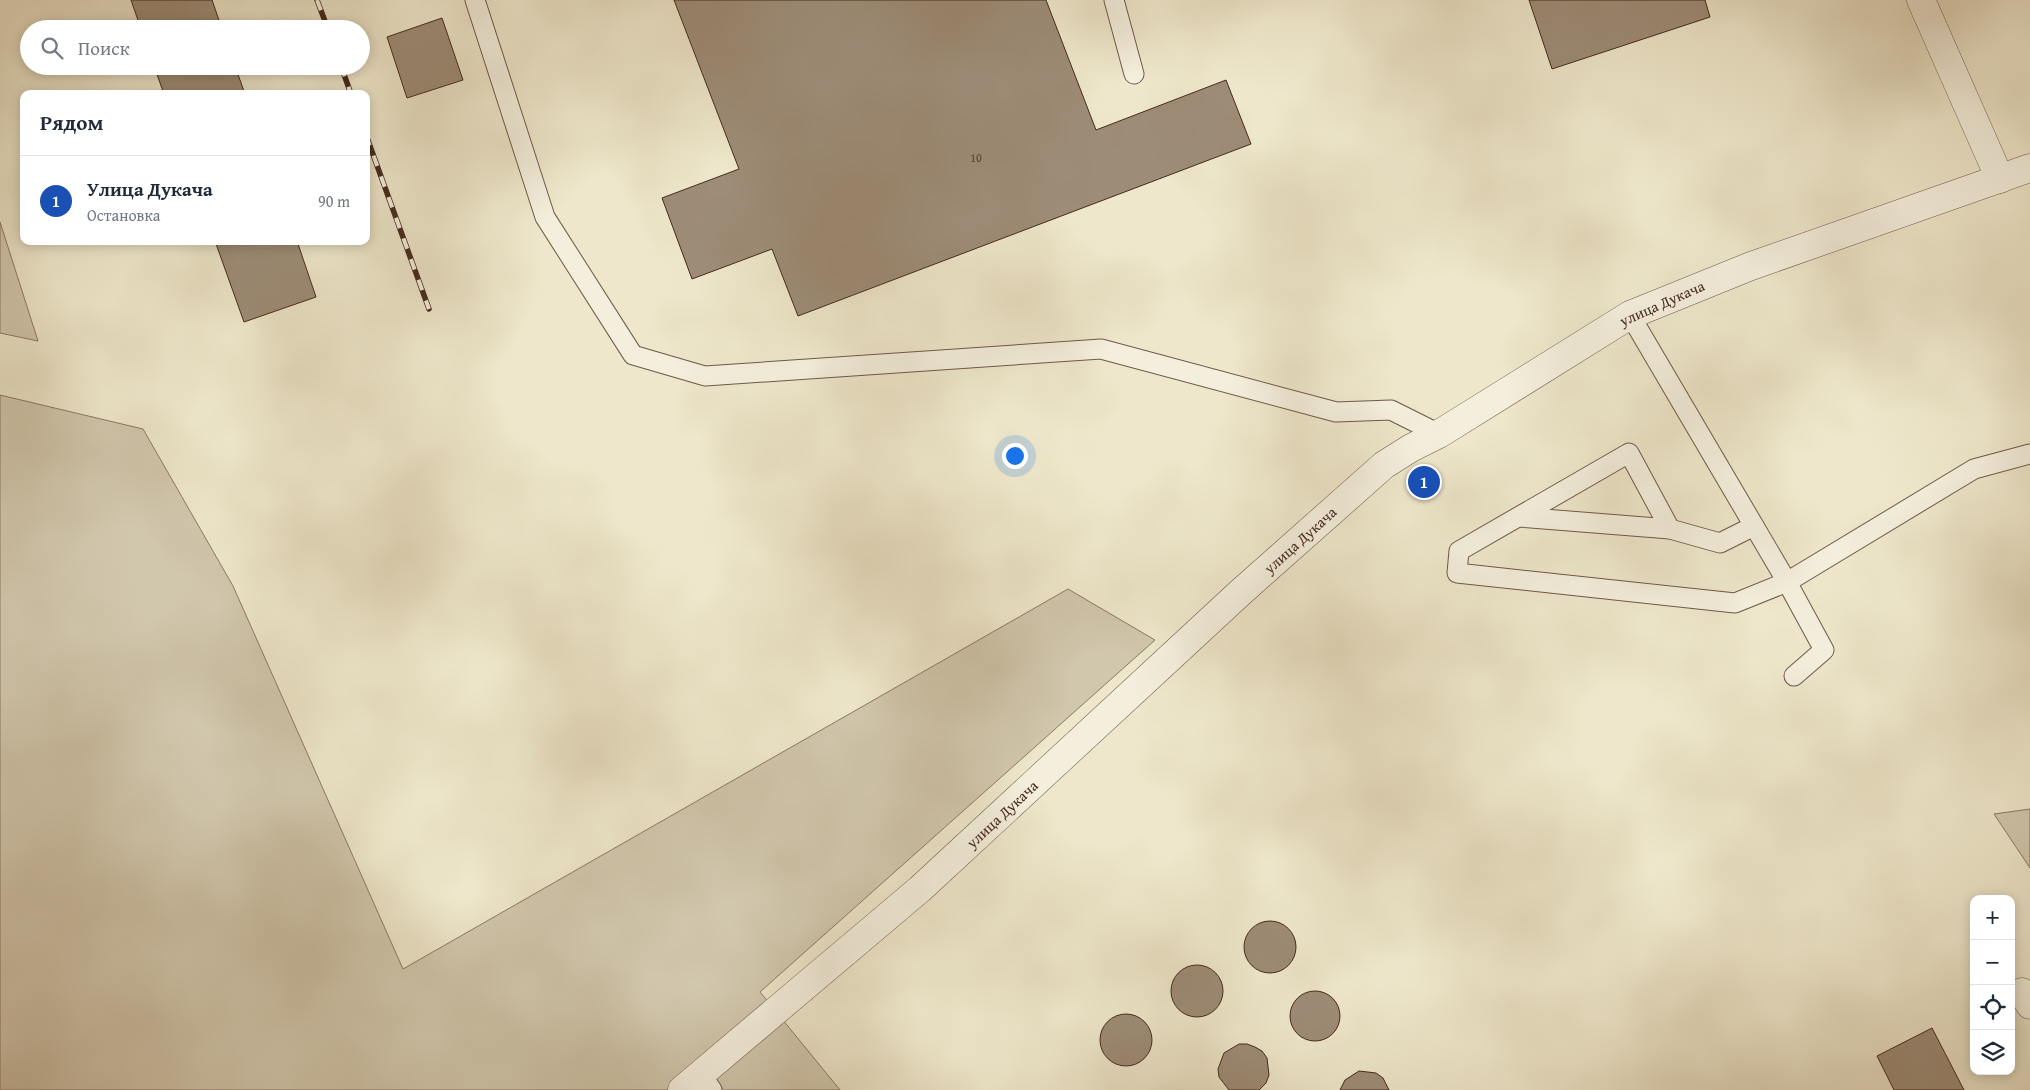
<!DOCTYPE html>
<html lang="ru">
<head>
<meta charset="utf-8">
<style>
	:root { --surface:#fff; --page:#f6f6f7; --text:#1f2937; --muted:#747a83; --line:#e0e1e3; --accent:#1a73e8 }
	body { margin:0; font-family:"Gentium Book Plus",serif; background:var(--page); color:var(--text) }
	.controls { position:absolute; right:15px; bottom:15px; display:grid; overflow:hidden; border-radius:10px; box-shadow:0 2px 12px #0003 }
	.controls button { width:45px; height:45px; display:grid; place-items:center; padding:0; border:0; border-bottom:1px solid var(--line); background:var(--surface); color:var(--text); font:25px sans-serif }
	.you { position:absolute; left:1014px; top:455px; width:18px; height:18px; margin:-12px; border:4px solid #fff; border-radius:50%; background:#1a73e8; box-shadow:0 0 0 8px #1a73e833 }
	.badge { display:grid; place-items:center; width:32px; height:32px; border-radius:50%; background:var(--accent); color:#fff; font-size:16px; font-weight:700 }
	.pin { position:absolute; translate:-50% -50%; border:2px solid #fff; box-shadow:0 1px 5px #0006 }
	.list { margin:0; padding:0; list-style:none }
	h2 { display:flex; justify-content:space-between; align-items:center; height:65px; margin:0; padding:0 20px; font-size:21px }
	h2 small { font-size:16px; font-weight:400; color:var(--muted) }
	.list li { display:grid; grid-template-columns:32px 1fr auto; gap:15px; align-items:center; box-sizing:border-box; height:90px; padding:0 20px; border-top:1px solid var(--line) }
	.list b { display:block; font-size:19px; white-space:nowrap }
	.list p { margin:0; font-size:16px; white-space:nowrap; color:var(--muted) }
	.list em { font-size:16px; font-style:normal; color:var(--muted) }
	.icon { flex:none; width:28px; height:28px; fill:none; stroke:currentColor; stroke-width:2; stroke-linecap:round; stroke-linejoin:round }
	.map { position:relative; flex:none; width:2030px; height:1090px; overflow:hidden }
	.search { position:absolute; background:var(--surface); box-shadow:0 2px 12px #0003; left:20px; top:20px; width:350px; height:55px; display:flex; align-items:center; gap:12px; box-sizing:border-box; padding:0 18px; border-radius:28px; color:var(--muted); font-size:19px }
	.panel { position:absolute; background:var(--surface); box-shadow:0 2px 12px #0003; left:20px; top:90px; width:350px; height:155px; border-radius:10px }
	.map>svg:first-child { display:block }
</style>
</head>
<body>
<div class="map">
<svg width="2030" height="1090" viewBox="0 0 2030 1090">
	<rect width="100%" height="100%" fill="#eee7cb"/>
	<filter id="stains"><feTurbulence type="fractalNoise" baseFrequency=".004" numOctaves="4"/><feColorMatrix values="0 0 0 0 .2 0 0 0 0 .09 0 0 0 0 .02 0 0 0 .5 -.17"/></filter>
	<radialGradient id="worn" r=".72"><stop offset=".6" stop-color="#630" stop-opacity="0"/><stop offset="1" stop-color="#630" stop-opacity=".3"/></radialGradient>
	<g fill="#d1c7ad" stroke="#8b7865">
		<polygon points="0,222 38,341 0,333"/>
		<polygon points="0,395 143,429 233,586 403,969 1068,589 1155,640 760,992 840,1090 0,1090"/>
		<polygon points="2030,809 2030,868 1994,814"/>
	</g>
	<g fill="#9d8c77" stroke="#452a1d">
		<polygon points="131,0 212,0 222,29 141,29"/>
		<polygon points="674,0 1046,0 1096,130 1226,80 1251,144 798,316 772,249 692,279 662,198 739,169"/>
		<polygon points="1529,0 1705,0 1710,17 1552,69"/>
		<polygon points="442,18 463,80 407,98 387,37"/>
		<polygon points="154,66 235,66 245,94 164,94"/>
		<polygon points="215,241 297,241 316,297 244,322"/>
		<circle cx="1270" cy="947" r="26"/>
		<circle cx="1197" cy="991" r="26"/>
		<circle cx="1315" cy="1016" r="25"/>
		<circle cx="1126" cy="1040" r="26"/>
		<polygon points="1932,1028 1964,1090 1894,1090 1877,1056"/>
		<polygon points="1239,1044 1247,1044 1255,1047 1262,1051 1267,1058 1269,1075 1266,1083 1259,1090 1229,1090 1219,1077 1218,1069 1224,1053"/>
		<polygon points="1359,1071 1376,1073 1383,1078 1389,1090 1340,1090 1345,1080"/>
	</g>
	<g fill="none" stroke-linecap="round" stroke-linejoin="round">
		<g stroke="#6f5948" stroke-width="21">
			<g id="service">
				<polyline points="475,0 545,217 633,355 705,376 1101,349 1336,412 1391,410 1439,434"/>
				<polyline points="1114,0 1134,74"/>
				<polyline points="1630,315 1787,582 1824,650 1794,676"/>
				<polyline points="1519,517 1670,529"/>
				<polyline points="1754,526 1720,543 1670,529 1629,453 1459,551 1457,573 1735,603 1787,582 1974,469 2030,454"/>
				<polyline points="701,1074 712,1090"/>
			</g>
		</g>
		<g stroke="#6f5948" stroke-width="29">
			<g id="minor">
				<polyline points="1921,0 2000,179"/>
				<polyline points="2022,992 2030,1005"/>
				<polyline points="682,1090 920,889 1242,591 1384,465 1411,448 1439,434 1630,315 1751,266 2030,168"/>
			</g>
		</g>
		<use href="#service" stroke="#f4efdd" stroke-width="19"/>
		<use href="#minor" stroke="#f4efdd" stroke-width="28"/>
		<g stroke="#452a1d" stroke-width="5.5">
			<g id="rail">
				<polyline points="317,0 328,29"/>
				<polyline points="341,66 351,94"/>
				<polyline points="366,135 429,309"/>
			</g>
		</g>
		<use href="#rail" stroke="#f4efdd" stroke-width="4" stroke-dasharray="11" stroke-linecap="butt"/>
	</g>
	<g text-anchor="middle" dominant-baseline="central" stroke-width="4" stroke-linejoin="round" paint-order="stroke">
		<g font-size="12" fill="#5b4234">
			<text x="976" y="157">10</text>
		</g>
		<g font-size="15" fill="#452a1d" stroke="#f4efdd">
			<text transform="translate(1662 303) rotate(-24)">улица Дукача</text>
			<text transform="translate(1300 540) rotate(-42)">улица Дукача</text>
			<text transform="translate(1002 814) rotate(-43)">улица Дукача</text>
		</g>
	</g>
	<rect width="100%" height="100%" filter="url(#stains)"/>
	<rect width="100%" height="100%" fill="url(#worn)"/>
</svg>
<div class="controls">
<button>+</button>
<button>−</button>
<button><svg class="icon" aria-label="locate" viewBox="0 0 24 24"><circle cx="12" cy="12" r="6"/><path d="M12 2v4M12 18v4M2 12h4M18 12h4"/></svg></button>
<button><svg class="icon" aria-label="layers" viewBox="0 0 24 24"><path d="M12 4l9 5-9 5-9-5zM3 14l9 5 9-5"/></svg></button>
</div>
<div class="you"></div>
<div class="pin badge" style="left:1424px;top:482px;background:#1a4fb4">1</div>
<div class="search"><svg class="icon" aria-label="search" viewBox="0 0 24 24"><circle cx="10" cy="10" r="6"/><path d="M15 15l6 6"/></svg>Поиск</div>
<section class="panel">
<h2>Рядом<small></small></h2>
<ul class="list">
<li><span class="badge" style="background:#1a4fb4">1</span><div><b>Улица Дукача</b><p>Остановка</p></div><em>90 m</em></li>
</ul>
</section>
</div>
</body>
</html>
